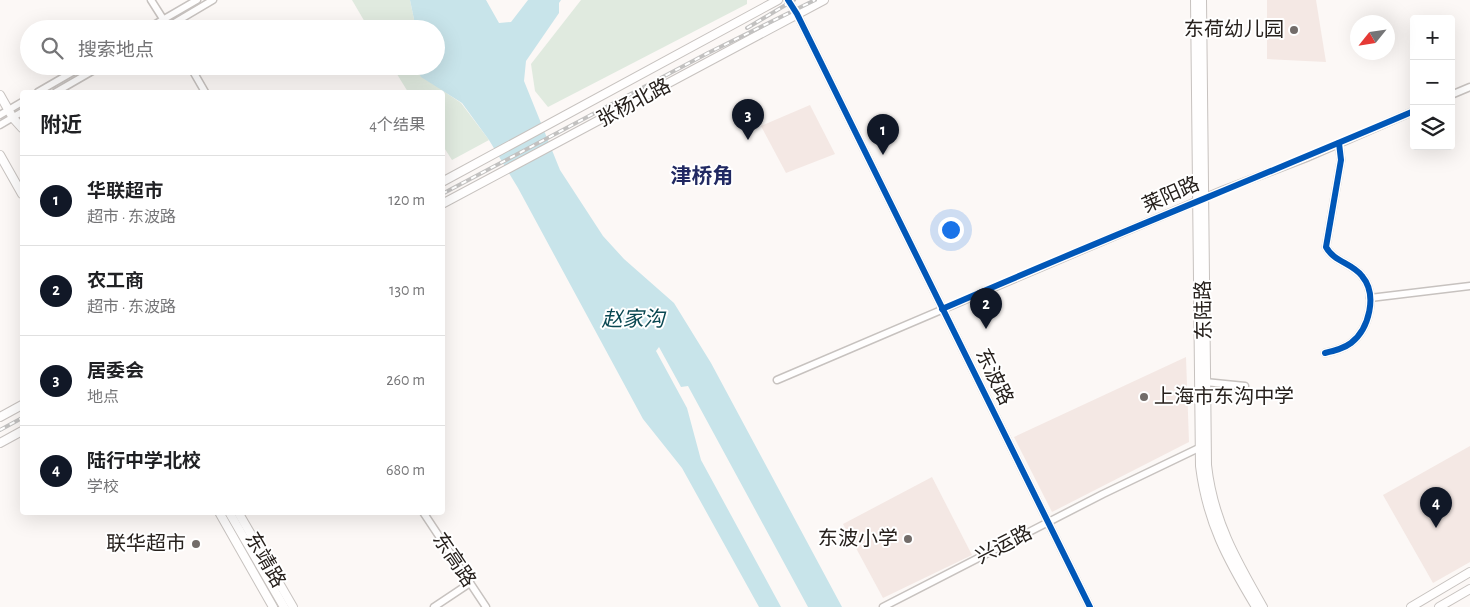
<!DOCTYPE html>
<html lang="zh">
<head>
<meta charset="utf-8">
<style>
	:root { --surface:#fff; --page:#f2f2f2; --text:#202124; --muted:#757577; --line:#e0e0e0; --accent:#111827 }
	body { margin:0; font-family:"Alegreya Sans","Noto Sans SC",sans-serif; background:var(--page); color:var(--text) }
	.controls { position:absolute; right:15px; top:15px; display:grid; overflow:hidden; border-radius:5px; box-shadow:0 5px 20px #0002 }
	.controls button { width:45px; height:45px; display:grid; place-items:center; padding:0; border:0; border-bottom:1px solid var(--line); background:var(--surface); color:var(--text); font:25px sans-serif }
	.compass { position:absolute; left:1350px; top:15px; width:45px; height:45px; border-radius:50%; background:var(--surface); box-shadow:0 5px 20px #0002; rotate:240deg }
	.you { position:absolute; left:950px; top:229px; width:18px; height:18px; margin:-12px; border:4px solid #fff; border-radius:50%; background:#1a73e8; box-shadow:0 0 0 8px #1a73e833 }
	.badge { display:grid; place-items:center; width:32px; height:32px; border-radius:50%; background:var(--accent); color:#fff; font-size:16px; font-weight:700 }
	.pin { position:absolute; translate:-50% -41px; filter:drop-shadow(0 1px 2px #0008) }
	.pin::after { content:''; position:absolute; top:26px; width:18px; height:15px; background:inherit; clip-path:polygon(0 0,100% 0,50% 100%) }
	.list { margin:0; padding:0; list-style:none }
	h2 { display:flex; justify-content:space-between; align-items:center; height:65px; margin:0; padding:0 20px; font-size:21px }
	h2 small { font-size:16px; font-weight:400; color:var(--muted) }
	.list li { display:grid; grid-template-columns:32px 1fr auto; gap:15px; align-items:center; box-sizing:border-box; height:90px; padding:0 20px; border-top:1px solid var(--line) }
	.list b { display:block; font-size:19px; white-space:nowrap }
	.list p { margin:0; font-size:16px; white-space:nowrap; color:var(--muted) }
	.list em { font-size:16px; font-style:normal; color:var(--muted) }
	.icon { flex:none; width:28px; height:28px; fill:none; stroke:currentColor; stroke-width:2; stroke-linecap:round; stroke-linejoin:round }
	.map { position:relative; flex:none; width:1470px; height:607px; overflow:hidden }
	.search { position:absolute; background:var(--surface); box-shadow:0 5px 20px #0002; left:20px; top:20px; width:425px; height:55px; display:flex; align-items:center; gap:12px; box-sizing:border-box; padding:0 18px; border-radius:28px; color:var(--muted); font-size:19px }
	.panel { position:absolute; background:var(--surface); box-shadow:0 5px 20px #0002; left:20px; top:90px; width:425px; height:425px; border-radius:5px }
	.map>svg:first-child { display:block }
</style>
</head>
<body>
<div class="map">
<svg width="1470" height="607" viewBox="0 0 1470 607">
	<rect width="100%" height="100%" fill="#fcf8f6"/>
	<g fill="#f4e8e4">
		<polygon points="1267,0 1316,0 1326,62 1267,59"/>
		<polygon points="810,105 835,154 786,173 761,126"/>
		<polygon points="1186,357 1189,442 1052,512 1014,437"/>
		<polygon points="1470,446 1470,562 1433,583 1383,495"/>
		<polygon points="932,477 972,555 883,598 843,524"/>
	</g>
	<g fill="#e0eadf">
		<polygon points="352,0 410,0 416,29 369,29"/>
		<polygon points="581,0 747,0 747,4 548,107 535,91 531,64"/>
		<polygon points="392,66 415,66 420,75 461,103 489,140 452,160 443,146 442,92 408,92"/>
	</g>
	<polygon fill="#c8e4ea" points="410,0 486,0 499,23 511,22 528,0 561,0 559,3 559,13 526,61 524,81 560,170 603,236 624,259 674,303 711,363 842,607 808,607 688,386 681,387 659,347 656,351 687,408 701,460 781,607 759,607 682,468 643,419 518,188 489,140 462,103 421,77 415,66 436,66 436,29 416,29"/>
	<g fill="none" stroke-linecap="round" stroke-linejoin="round">
		<g stroke="#c7c2bf" stroke-width="9">
			<g id="minor">
				<polyline points="151,0 165,22"/>
				<polyline points="788,0 797,14 1090,607"/>
				<polyline points="147,29 197,0"/>
				<polyline points="164,29 213,0"/>
				<polyline points="190,66 205,92"/>
				<polyline points="38,92 83,66"/>
				<polyline points="56,92 101,66"/>
				<polyline points="1451,95 1470,87"/>
				<polyline points="0,115 22,102"/>
				<polyline points="0,125 22,112"/>
				<polyline points="1370,298 1470,286"/>
				<path d="M1325 353C1334 351 1343 349 1351 343 1369 329 1378 295 1362 276 1352 263 1334 262 1326 247L1341 160 1339 143"/>
				<polyline points="777,380 1223,190 1306,158 1414,111"/>
				<polyline points="1205,382 1245,386"/>
				<polyline points="423,512 486,607"/>
				<polyline points="434,607 470,583"/>
				<polyline points="883,607 1103,494 1203,446"/>
			</g>
		</g>
		<g stroke="#c7c2bf" stroke-width="10">
			<g id="major">
				<path d="M1195 0 1200 466C1207 522 1227 559 1256 607"/>
				<path d="M1202 0 1207 465C1213 520 1236 560 1263 607"/>
				<polyline points="0,95 13,118 22,128"/>
				<polyline points="0,155 22,194"/>
				<polyline points="442,182 778,0"/>
				<polyline points="442,204 824,0"/>
				<polyline points="0,417 22,405"/>
				<polyline points="0,443 22,431"/>
				<polyline points="219,512 273,607"/>
				<polyline points="229,512 284,607"/>
				<polyline points="238,512 293,607"/>
				<polyline points="1411,607 1470,572"/>
				<polyline points="1439,607 1470,589"/>
			</g>
		</g>
		<use href="#minor" stroke="#fffefe" stroke-width="6"/>
		<use href="#major" stroke="#fffefe" stroke-width="8"/>
		<g stroke="#c2c1c0" stroke-width="4">
			<g id="rail">
				<polyline points="747,28 794,0"/>
				<polyline points="442,194 708,53 815,0"/>
				<polyline points="0,430 22,418"/>
			</g>
		</g>
		<use href="#rail" stroke="#fff" stroke-width="2" stroke-dasharray="5.5" stroke-linecap="butt"/>
		<g stroke="#fff" stroke-width="9">
			<g id="cycleway">
				<polyline points="788,0 797,14 1090,607"/>
				<path d="M942 309C1098 241 1257 178 1414 111"/>
				<path d="M1325 353C1334 351 1343 349 1351 343 1369 329 1378 295 1362 276 1352 263 1334 262 1326 247L1341 160 1339 143"/>
			</g>
		</g>
		<use href="#cycleway" stroke="#0057b8" stroke-width="6"/>
	</g>
	<g fill="#726c69" stroke="#fff" stroke-width="2">
		<circle cx="1294" cy="30" r="5"/>
		<circle cx="1144" cy="397" r="5"/>
		<circle cx="908" cy="539" r="5"/>
		<circle cx="196" cy="544" r="5"/>
	</g>
	<g text-anchor="middle" dominant-baseline="central" stroke-width="4" stroke-linejoin="round" paint-order="stroke">
		<g font-size="20" fill="#27211d" stroke="#fff" text-anchor="end">
			<text x="1284" y="30">东荷幼儿园</text>
			<text x="1154" y="397" text-anchor="start">上海市东沟中学</text>
			<text x="898" y="539">东波小学</text>
			<text x="186" y="544">联华超市</text>
		</g>
		<g font-size="20" fill="#27211d" stroke="#fff">
			<text transform="translate(634 103) rotate(-28)">张杨北路</text>
			<text transform="translate(1171 195) rotate(-24)">莱阳路</text>
			<text transform="translate(1204 310) rotate(-91)">东陆路</text>
			<text transform="translate(994 377) rotate(64)">东波路</text>
			<text transform="translate(1004 545) rotate(-27)">兴运路</text>
			<text transform="translate(265 560) rotate(60)">东靖路</text>
			<text transform="translate(454 560) rotate(56)">东高路</text>
		</g>
		<g font-size="21" font-weight="bold" fill="#212962" stroke="#fff">
			<text x="702" y="176">津桥角</text>
		</g>
		<g font-size="21" font-style="italic" fill="#0a4852" stroke="#fff">
			<text x="633" y="319">赵家沟</text>
		</g>
	</g>
</svg>
<div class="controls">
<button>+</button>
<button>−</button>
<button><svg class="icon" aria-label="layers" viewBox="0 0 24 24"><path d="M12 4l9 5-9 5-9-5zM3 14l9 5 9-5"/></svg></button>
</div>
<svg class="compass" viewBox="-18 -18 36 36"><path d="M0-13l5 13h-10z" fill="#e53935"/><path d="M0 13l5-13h-10z" fill="#757577"/></svg>
<div class="you"></div>
<div class="pin badge" style="left:883px;top:155px">1</div>
<div class="pin badge" style="left:986px;top:329px">2</div>
<div class="pin badge" style="left:748px;top:140px">3</div>
<div class="pin badge" style="left:1436px;top:528px">4</div>
<div class="search"><svg class="icon" aria-label="search" viewBox="0 0 24 24"><circle cx="10" cy="10" r="6"/><path d="M15 15l6 6"/></svg>搜索地点</div>
<section class="panel">
<h2>附近<small>4个结果</small></h2>
<ul class="list">
<li><span class="badge">1</span><div><b>华联超市</b><p>超市 · 东波路</p></div><em>120 m</em></li>
<li><span class="badge">2</span><div><b>农工商</b><p>超市 · 东波路</p></div><em>130 m</em></li>
<li><span class="badge">3</span><div><b>居委会</b><p>地点</p></div><em>260 m</em></li>
<li><span class="badge">4</span><div><b>陆行中学北校</b><p>学校</p></div><em>680 m</em></li>
</ul>
</section>
</div>
</body>
</html>
